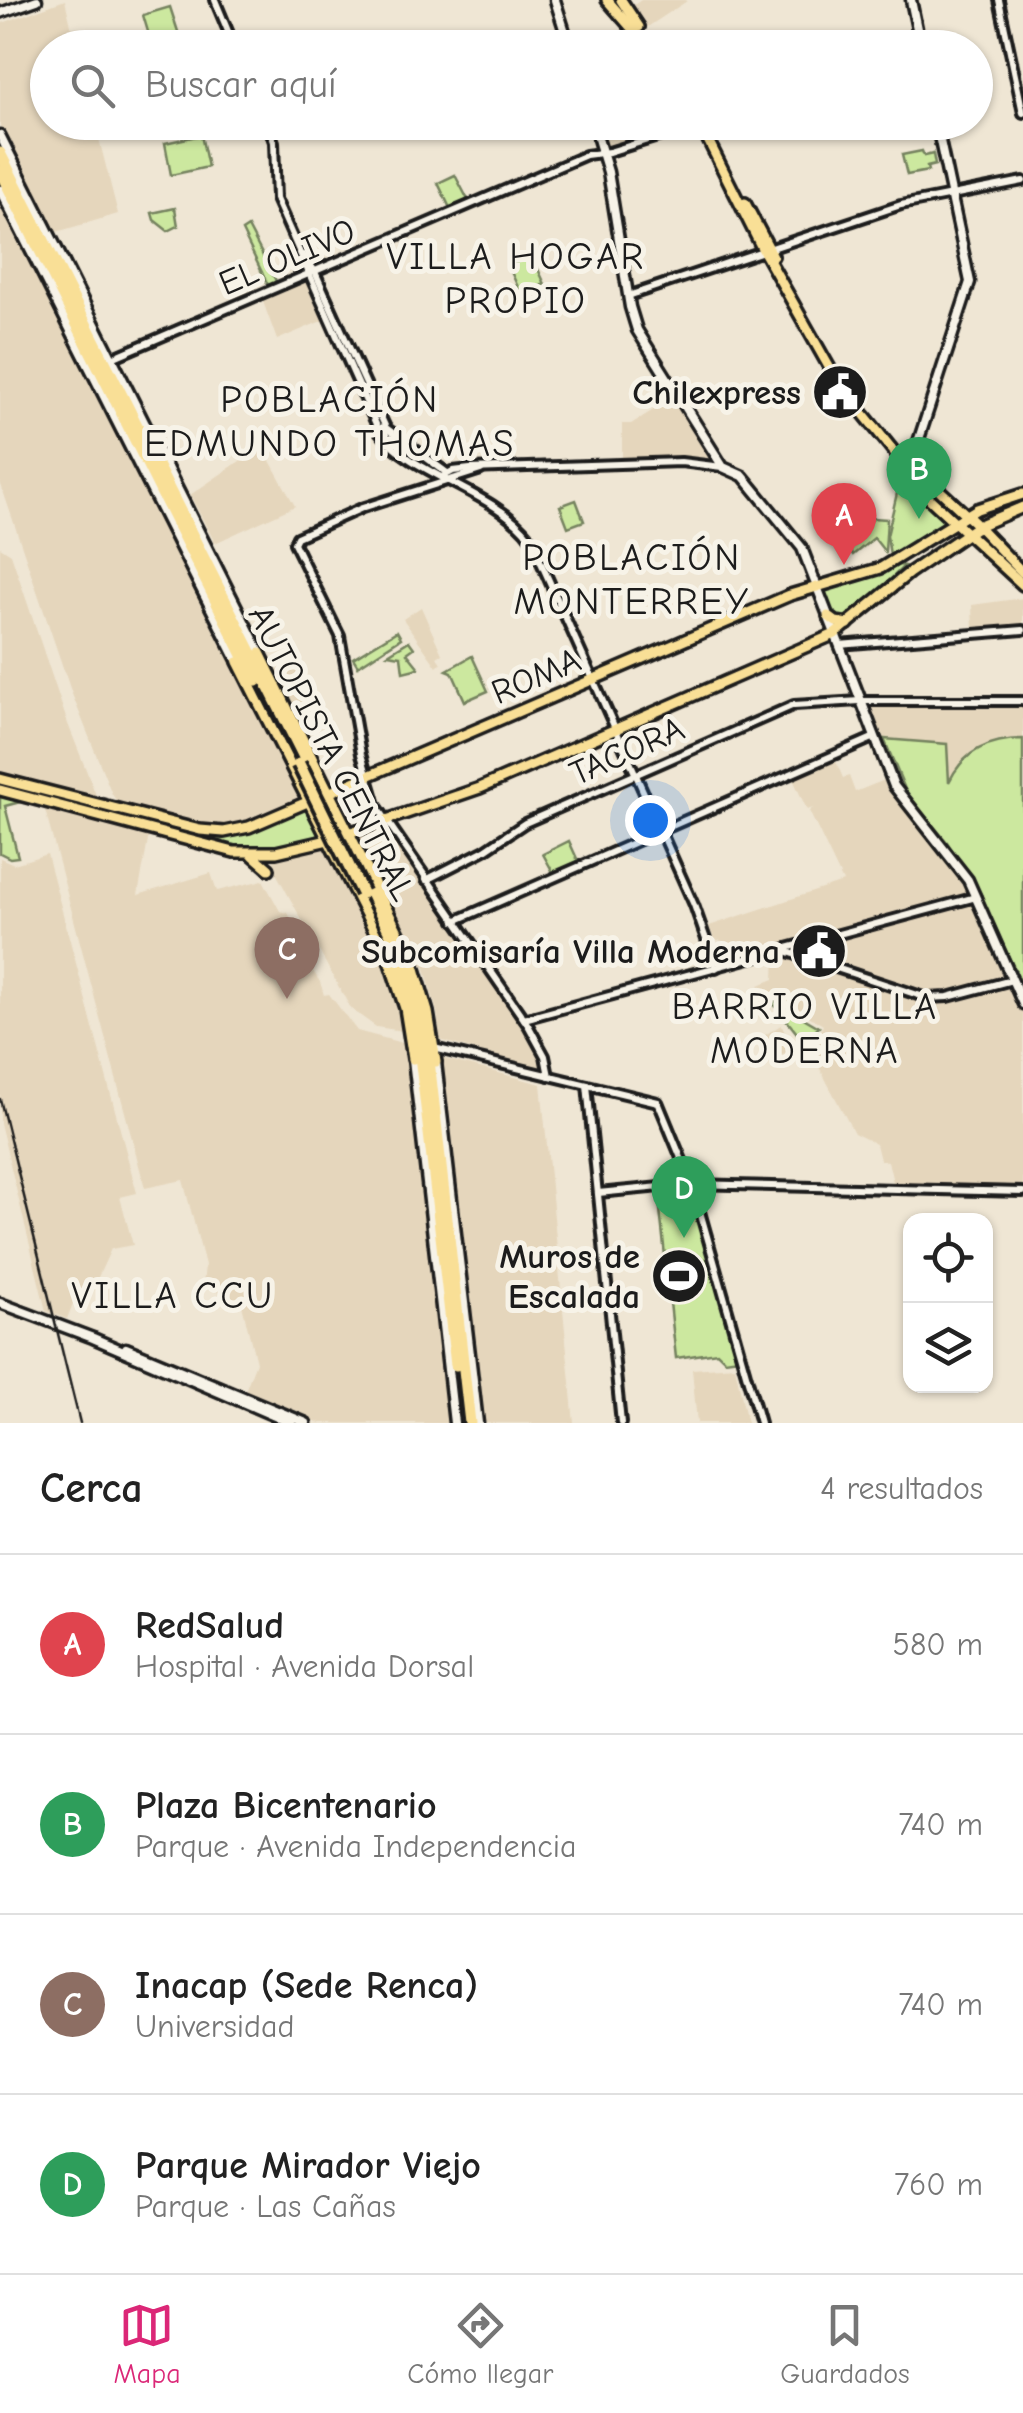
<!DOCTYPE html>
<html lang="es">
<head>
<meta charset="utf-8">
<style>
	:root { --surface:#fff; --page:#f2f2f2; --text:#222; --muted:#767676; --line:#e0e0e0; --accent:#db2777 }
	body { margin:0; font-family:"Comic Neue",sans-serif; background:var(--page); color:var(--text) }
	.controls { position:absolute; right:30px; bottom:30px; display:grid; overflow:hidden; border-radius:20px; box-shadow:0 2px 8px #0004 }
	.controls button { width:90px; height:90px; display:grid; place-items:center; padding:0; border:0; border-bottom:2px solid var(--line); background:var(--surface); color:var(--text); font:50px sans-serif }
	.you { position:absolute; left:650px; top:820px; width:35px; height:35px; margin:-25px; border:8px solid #fff; border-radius:50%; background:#1a73e8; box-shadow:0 0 0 15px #1a73e833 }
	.badge { display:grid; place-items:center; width:65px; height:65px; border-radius:50%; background:var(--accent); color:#fff; font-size:32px; font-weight:700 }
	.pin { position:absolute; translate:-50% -82px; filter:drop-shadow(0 2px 5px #0008) }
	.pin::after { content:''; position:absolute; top:52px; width:35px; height:30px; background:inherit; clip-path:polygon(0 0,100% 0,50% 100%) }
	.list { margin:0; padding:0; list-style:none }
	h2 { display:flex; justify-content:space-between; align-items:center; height:130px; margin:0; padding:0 40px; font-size:42px }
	h2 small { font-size:32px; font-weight:400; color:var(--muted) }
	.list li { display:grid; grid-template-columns:65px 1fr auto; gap:30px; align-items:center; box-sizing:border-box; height:180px; padding:0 40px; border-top:2px solid var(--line) }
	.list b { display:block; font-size:38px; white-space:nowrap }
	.list p { margin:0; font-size:32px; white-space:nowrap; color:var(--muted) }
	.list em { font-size:32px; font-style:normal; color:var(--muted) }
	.icon { flex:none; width:55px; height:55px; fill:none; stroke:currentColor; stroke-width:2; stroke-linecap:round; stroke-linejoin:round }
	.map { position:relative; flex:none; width:1023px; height:1423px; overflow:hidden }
	.search { position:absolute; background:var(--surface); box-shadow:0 2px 8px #0004; left:30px; right:30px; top:30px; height:110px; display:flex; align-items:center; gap:25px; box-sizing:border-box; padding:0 35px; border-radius:55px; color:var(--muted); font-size:38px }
	.sheet { height:850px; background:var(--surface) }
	nav { display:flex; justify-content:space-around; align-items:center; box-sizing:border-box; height:140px; border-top:2px solid var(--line); background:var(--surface); font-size:28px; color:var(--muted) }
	nav a { display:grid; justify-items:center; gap:5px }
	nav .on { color:var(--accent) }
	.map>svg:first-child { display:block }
</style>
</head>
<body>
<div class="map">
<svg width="1023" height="1423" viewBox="0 0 1023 1423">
	<rect width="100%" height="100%" fill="#efe6d4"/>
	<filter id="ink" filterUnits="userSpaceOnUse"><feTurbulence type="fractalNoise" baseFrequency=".01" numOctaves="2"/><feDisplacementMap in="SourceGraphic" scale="20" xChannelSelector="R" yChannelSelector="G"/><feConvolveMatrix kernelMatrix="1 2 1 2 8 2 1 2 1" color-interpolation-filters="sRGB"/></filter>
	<g filter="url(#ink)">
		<g fill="#e5d6bc">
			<polygon points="65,0 76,47 48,48 48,122 95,123 118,214 53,233 0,126 0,24"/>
			<polygon points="641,0 686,0 687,1 646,28 631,7"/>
			<polygon points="598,122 693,122 693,123 606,148"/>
			<polygon points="0,200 91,378 305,801 262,819 217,827 119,805 112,794 72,694 0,482"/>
			<polygon points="306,281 324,320 277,340 262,299"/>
			<polygon points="674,397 715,463 692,460 622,461 622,424 631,424"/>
			<polygon points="262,446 295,506 215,543 190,495"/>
			<polygon points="0,547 11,554 68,724 96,795 92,798 0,773"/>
			<polygon points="1023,598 1023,626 973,630 972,605"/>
			<polygon points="421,607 442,654 437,657 441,663 437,667 403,619"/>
			<polygon points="303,668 315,707 294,712 273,670"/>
			<polygon points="870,705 1023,705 1023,739 998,740 974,751 948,786 947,744 884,739"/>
			<polygon points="835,759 843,778 849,776 855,792 887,779 896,795 960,873 976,900 1023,1012 1023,1188 894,1186 888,1161 880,1160 876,1144 854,1133 810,1050 823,1025 759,985 774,979 775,954 714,939 709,926 843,882 809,811 813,808 807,810 793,779"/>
			<polygon points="45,810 149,835 138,895 211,873 217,891 263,880 280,911 288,913 299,933 294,935 295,942 320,982 324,995 329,994 357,1031 406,1044 449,1423 320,1423 245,1391 256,1362 241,1301 203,1286 205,1265 183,1180 145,1188"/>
			<polygon points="385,827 521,1017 544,1060 545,1071 440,1040 437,1012 425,969 357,835"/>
			<polygon points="327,844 391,974 403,1031 376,1027 351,1009 276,873 273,858"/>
			<polygon points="47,854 137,1193 120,1197 133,1245 111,1249 87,1301 75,1298 67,1319 46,1311 0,1123 0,858 14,864"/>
			<polygon points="781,1025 797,1049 769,1059 757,1040"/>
			<polygon points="441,1058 541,1084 574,1423 482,1423"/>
			<polygon points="735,1366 747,1423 697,1423 692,1369"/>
		</g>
		<g fill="#cce89f" stroke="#74825e" stroke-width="2.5">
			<polygon points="170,7 183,47 143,47 152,45 143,15"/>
			<polygon points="201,135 208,167 171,175 165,143"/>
			<polygon points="922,151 924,156 933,154 935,165 927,167 928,171 907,175 902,155"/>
			<polygon points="455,175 468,200 450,208 438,183"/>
			<polygon points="175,208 178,226 168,231 154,220 152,213"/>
			<polygon points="248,227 277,283 269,287 242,231"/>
			<polygon points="532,256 545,284 521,294 508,265"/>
			<polygon points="901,476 908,476 949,521 891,561 887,536"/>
			<polygon points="576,500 584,521 568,527 560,506"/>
			<polygon points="856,517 887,519 885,552 874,538 853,555 846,546 861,534 858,530 854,533 847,524"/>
			<polygon points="899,565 904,566 849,621 833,617 822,590 824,587 864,578"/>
			<polygon points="397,631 401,638 358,666 353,658"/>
			<polygon points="409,641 414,648 407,653 419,668 403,672 401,656 388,654"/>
			<polygon points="472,656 488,691 465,701 452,672 447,670"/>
			<path d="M884 739 947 744 949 782C964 751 989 739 1023 739V988L979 891 947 842 907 794Z"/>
			<polygon points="0,793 24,801 5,806 18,857 10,858 0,853"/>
			<path d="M306 807 320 834C280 854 237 849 195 839L237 836Z"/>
			<polygon points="569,841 579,863 554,874 543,854"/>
			<polygon points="769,998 819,1027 812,1034 808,1047"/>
			<polygon points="689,1188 739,1358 725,1360 717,1352 676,1358 658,1191"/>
		</g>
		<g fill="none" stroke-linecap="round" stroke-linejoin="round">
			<g stroke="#1c1c1c" stroke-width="14">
				<g id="tertiary">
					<polyline points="215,0 235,48"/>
					<polyline points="999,0 1023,113"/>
					<polyline points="907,48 920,45"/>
					<path d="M267 122 274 142 276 199 379 431C412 476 494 490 530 538L694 905 716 968"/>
					<polyline points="304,255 315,272 386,428 447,473"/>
					<polyline points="628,296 901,205 1023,181"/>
					<polyline points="112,358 586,155 609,152 706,122"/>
					<polyline points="481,470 362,508 297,537 294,543 340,636 361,754 376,805 528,1025 545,1056 549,1076"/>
					<polyline points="442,477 453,471 470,469 681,462 722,467"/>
					<polyline points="839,645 1023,630"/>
					<polyline points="426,880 485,850 525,823 794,705 860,701 1023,701"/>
					<polyline points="455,921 875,737"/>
					<polyline points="782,950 927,998 948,997 1012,980"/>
					<polyline points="524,1019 976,897"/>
					<polyline points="434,1048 658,1102 693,1187 760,1423"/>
					<polyline points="587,1085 621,1423"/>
					<polyline points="598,1193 692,1184 1023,1192"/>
				</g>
			</g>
			<g stroke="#1c1c1c" stroke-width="15">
				<g id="secondary">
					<polyline points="555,0 570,48"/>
					<polyline points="911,0 921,48"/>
					<polyline points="0,13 37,0"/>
					<polyline points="593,122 608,172 630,307 637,330 723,467 743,476 802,548 894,786 968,880 1023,1004"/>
					<polyline points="0,135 260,653"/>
					<polyline points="0,190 238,662"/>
					<polyline points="922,475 918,442 970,282 936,122"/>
					<polyline points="413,1059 454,1423"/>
					<polyline points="436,1062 478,1423"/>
					<polyline points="0,1303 93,1338 291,1423"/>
					<polyline points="126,1348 306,1423"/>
				</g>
			</g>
			<g stroke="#1c1c1c" stroke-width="16">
				<g id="primary">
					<polyline points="607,0 649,48"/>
					<polyline points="621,0 639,27"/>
					<polyline points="699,122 762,248 837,381 908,469 920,490 1023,585"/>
					<polyline points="745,203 773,256"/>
					<polyline points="907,460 975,523 1023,573"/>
					<polyline points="828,616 836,622 848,624"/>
					<polyline points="260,653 413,962 428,1012 436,1062"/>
					<polyline points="238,662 389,960 405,1008 413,1059"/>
					<polyline points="0,779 200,830 224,832 249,827 790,595 881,568 977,509 1023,494"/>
					<polyline points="0,790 234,852 276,852 328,840 480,788 835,634 909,573 978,526 1023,507"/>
					<polyline points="253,855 269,869"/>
				</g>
			</g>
			<g stroke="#1c1c1c" stroke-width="19">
				<g id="motorway">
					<polyline points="0,153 306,761"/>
					<polyline points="0,171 256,681"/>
					<polyline points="369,889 409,972 425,1025 470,1423"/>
					<polyline points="387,941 406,985 417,1030 456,1365"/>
				</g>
			</g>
			<use href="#tertiary" stroke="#f7f3e8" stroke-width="6"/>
			<use href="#secondary" stroke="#f7f3e8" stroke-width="8"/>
			<use href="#primary" stroke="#f9df96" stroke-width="9"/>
			<use href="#motorway" stroke="#f9df96" stroke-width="11"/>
			<polyline stroke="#1c1c1c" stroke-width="2.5" points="0,1099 80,1423"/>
			<g stroke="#1c1c1c" stroke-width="19" stroke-linecap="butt">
				<polyline id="motorway-bridge" points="299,764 362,893"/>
			</g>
			<use href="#motorway-bridge" stroke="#f9df96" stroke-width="11"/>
		</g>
	</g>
	<defs>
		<g id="civic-disc" transform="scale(2.875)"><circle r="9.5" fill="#1c1c1c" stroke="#f7f3e8"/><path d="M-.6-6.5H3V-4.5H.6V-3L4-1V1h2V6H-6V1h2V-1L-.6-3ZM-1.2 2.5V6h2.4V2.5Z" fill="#fff"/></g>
		<g id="stadium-disc" transform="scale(2.875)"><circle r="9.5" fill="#1c1c1c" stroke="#f7f3e8"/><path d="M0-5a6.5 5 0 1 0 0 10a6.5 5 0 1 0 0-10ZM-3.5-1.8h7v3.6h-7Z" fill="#fff"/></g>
	</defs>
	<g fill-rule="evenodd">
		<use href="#civic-disc" x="840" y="392"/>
		<use href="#civic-disc" x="819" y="951"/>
		<use href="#stadium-disc" x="679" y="1276"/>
	</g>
	<g text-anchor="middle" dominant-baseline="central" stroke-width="10" stroke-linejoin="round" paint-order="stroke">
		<g font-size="35" fill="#1c1c1c" stroke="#f7f3e8">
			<text transform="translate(287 257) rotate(-23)">EL OLIVO</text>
			<text transform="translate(536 676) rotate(-23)">ROMA</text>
			<text transform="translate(627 751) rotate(-24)">TACORA</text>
			<text transform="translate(332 753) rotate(63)">AUTOPISTA CENTRAL</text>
		</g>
		<g font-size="35" font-weight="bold" fill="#1c1c1c" stroke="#f7f3e8" text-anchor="end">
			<text x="801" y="392">Chilexpress</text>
			<text x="780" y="951">Subcomisaría Villa Moderna</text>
			<text x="640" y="1256">Muros de<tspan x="640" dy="40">Escalada</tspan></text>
		</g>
		<g font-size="38" letter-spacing="2.5" fill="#1c1c1c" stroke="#f7f3e8">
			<text x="516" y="257">VILLA HOGAR<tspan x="516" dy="44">PROPIO</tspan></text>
			<text x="330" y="400">POBLACIÓN<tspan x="330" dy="44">EDMUNDO THOMAS</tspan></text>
			<text x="632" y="558">POBLACIÓN<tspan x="632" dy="44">MONTERREY</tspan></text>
			<text x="805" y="1007">BARRIO VILLA<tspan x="805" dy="44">MODERNA</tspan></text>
			<text x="173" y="1296">VILLA CCU</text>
		</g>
	</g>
</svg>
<div class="controls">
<button><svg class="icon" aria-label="locate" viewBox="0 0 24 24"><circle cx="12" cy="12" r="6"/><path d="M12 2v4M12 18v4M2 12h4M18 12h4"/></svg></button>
<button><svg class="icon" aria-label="layers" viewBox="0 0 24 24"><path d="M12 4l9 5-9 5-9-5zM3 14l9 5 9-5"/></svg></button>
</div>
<div class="you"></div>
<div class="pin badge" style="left:844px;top:565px;background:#e0444e">A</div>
<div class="pin badge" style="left:919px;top:519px;background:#2e9e5b">B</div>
<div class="pin badge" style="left:287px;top:999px;background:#8d6e63">C</div>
<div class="pin badge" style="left:684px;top:1238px;background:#2e9e5b">D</div>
<div class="search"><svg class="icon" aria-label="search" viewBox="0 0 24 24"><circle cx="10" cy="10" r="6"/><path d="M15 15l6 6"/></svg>Buscar aquí</div>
</div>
<section class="sheet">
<h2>Cerca<small>4 resultados</small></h2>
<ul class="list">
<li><span class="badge" style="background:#e0444e">A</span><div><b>RedSalud</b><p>Hospital · Avenida Dorsal</p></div><em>580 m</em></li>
<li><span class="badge" style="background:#2e9e5b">B</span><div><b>Plaza Bicentenario</b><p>Parque · Avenida Independencia</p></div><em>740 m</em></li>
<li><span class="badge" style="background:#8d6e63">C</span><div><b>Inacap (Sede Renca)</b><p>Universidad</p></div><em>740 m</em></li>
<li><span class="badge" style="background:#2e9e5b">D</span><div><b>Parque Mirador Viejo</b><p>Parque · Las Cañas</p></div><em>760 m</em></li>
</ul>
</section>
<nav>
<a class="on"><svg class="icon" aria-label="map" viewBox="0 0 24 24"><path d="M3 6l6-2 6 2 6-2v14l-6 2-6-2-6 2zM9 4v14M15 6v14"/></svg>Mapa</a>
<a><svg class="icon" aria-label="directions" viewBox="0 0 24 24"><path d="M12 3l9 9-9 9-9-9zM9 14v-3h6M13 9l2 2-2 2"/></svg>Cómo llegar</a>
<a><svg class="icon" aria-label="saved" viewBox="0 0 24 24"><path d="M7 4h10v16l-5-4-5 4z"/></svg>Guardados</a>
</nav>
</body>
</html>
